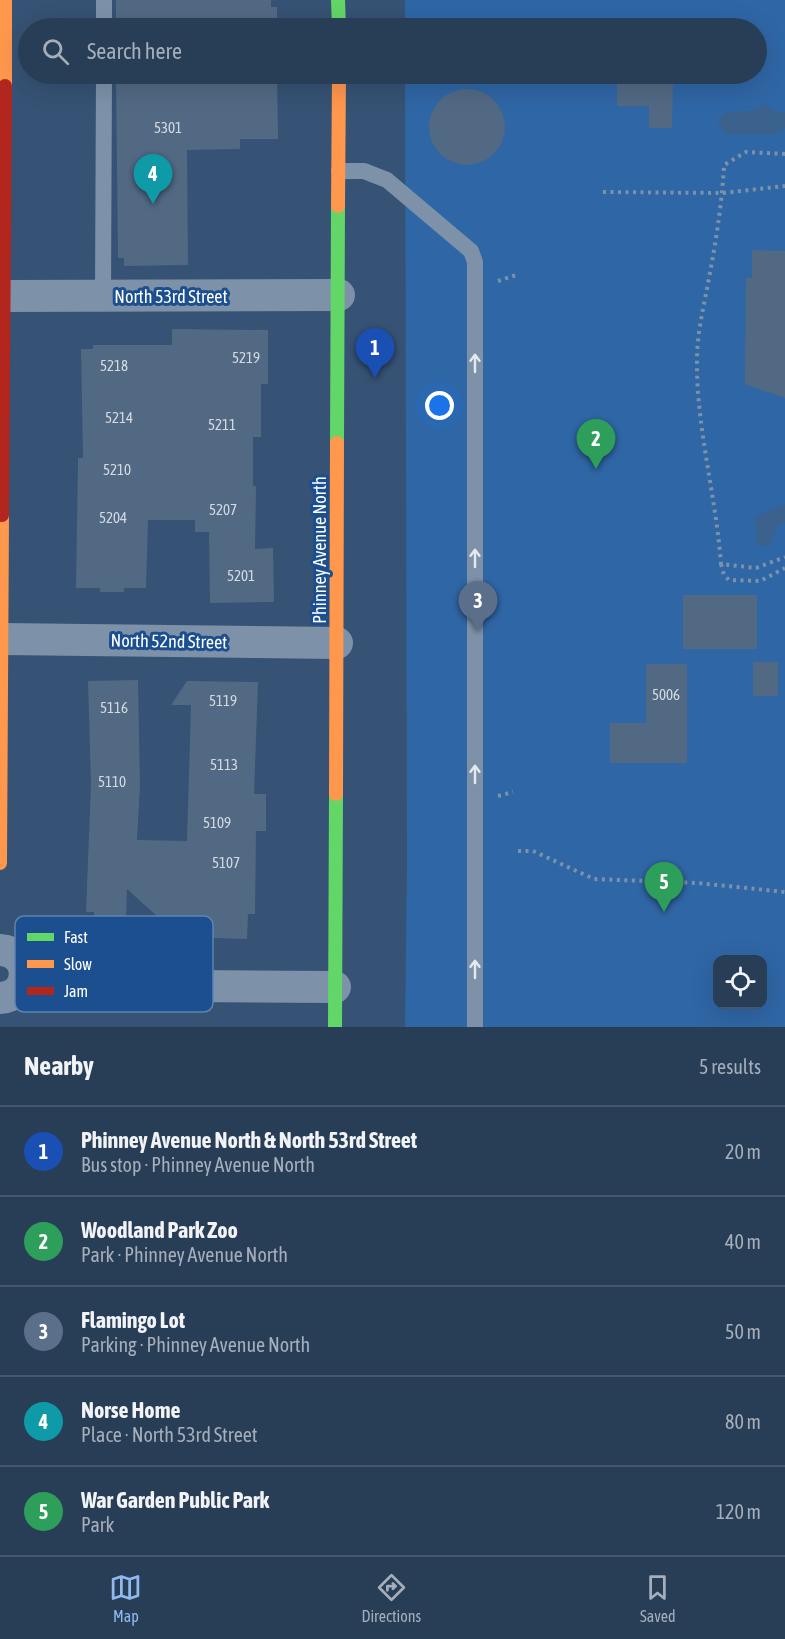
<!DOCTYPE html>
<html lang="en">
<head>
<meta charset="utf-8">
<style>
	:root { --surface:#283e57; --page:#30455d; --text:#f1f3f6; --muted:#a5aeba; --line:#44576d; --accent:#90b9f0 }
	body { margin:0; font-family:"Asap Condensed",sans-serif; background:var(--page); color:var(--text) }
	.controls { position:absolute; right:18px; bottom:18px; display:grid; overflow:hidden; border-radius:12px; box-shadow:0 6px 24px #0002 }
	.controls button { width:54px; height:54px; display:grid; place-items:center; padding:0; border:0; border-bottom:2px solid var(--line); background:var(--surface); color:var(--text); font:30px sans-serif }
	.you { position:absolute; left:440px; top:406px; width:21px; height:21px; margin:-15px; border:4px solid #fff; border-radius:50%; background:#1a73e8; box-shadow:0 0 0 9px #1a73e833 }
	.badge { display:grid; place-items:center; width:39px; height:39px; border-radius:50%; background:var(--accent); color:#fff; font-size:20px; font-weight:700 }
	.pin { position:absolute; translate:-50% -50px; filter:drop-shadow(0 2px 3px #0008) }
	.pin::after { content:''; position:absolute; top:32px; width:21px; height:18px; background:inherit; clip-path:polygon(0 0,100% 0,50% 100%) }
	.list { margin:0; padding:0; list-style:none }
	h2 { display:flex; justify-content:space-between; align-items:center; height:78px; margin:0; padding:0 24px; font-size:26px }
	h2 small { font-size:20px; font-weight:400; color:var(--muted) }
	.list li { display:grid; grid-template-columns:39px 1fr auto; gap:18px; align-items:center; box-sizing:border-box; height:90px; padding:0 24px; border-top:2px solid var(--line) }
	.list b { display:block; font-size:22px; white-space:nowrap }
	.list p { margin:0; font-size:20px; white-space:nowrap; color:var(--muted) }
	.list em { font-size:20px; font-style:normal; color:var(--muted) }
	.icon { flex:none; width:33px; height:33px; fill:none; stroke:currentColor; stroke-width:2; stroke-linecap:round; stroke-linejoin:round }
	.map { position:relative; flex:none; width:785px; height:1027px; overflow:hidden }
	.search { position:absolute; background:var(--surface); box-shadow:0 6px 24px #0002; left:18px; right:18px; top:18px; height:66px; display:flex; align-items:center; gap:15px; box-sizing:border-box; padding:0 21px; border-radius:33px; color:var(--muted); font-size:22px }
	.sheet { height:528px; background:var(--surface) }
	nav { display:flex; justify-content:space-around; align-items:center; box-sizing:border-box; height:84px; border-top:2px solid var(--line); background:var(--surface); font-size:16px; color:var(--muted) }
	nav a { display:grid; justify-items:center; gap:3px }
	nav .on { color:var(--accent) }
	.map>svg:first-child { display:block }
</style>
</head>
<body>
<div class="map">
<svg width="785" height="1027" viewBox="0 0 785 1027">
	<rect width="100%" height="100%" fill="#365274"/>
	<path fill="#2f66a5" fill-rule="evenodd" d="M405 0H785V1027H405L407 864 405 74H756V28H405ZM718 960H762V1005H718Z"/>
	<g fill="#3b618d">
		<polygon points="764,104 777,113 785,112 785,128 775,134 727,134 717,122 726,112 751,111"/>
		<polygon points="785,504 785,522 778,525 769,546 757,545 755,517"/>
	</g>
	<g fill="#526984">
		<polygon points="116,0 271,0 271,7 277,7 277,28 116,28"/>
		<polygon points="116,74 277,74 278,139 240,139 240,149 187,150 188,265 124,266 124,258 118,258"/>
		<polygon points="617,74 673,77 672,128 649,128 649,106 617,106"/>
		<circle cx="467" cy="127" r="38"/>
		<polygon points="752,250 785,251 785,398 745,384 746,278 752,278"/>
		<polygon points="172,329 268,330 268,384 261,384 261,437 253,437 253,486 256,486 255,549 273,548 274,602 210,603 209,532 195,532 195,520 148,520 146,588 124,588 124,592 100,592 100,588 76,588 78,458 83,458 81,349 93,349 93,345 172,345"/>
		<rect x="683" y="595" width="74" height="54"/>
		<rect x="753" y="662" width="25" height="34"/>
		<polygon points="646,664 687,664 687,763 610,763 610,723 646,723"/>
		<polygon points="138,680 140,786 137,840 187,841 191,705 171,705 187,681 258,682 254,794 266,794 266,831 256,831 255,914 248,914 247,939 180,937 127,889 126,926 94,925 94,912 86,912 91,784 88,681"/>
	</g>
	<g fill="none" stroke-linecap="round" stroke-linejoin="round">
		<g stroke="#7d92a8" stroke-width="4" stroke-dasharray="3 4.5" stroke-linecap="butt">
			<path d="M785 154 746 152 724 165C722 203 716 241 709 278 704 306 697 332 697 360 696 426 716 496 721 564L756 568 785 557"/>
			<polyline points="603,192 723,193 785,186"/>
			<polyline points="498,281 516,275"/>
			<polyline points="721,564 724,575 729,580 760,581 785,568"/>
			<polyline points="498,796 513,792"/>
			<polyline points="518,851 533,851 594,879 698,883 785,892"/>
		</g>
		<g stroke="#7d92a8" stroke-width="16">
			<polyline points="104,28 104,0"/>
			<polyline points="339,171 364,171 387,180 471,251 475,262 475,1027"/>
			<polyline points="103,296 104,74"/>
		</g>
		<g stroke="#7d92a8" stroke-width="32">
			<polyline points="4,296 339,295"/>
			<polyline points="2,639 337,643"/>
			<path d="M0 950C33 952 33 996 0 998"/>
			<polyline points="25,980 44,985 335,987"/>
		</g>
		<g stroke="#63d668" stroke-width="14">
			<polyline points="338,0 339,28"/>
			<polyline points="337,443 338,206"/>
			<polyline points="335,1027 336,794"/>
		</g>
		<g stroke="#ff974d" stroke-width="14">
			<polyline points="5,86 5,0"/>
			<polyline points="338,206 339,74"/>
			<polyline points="336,794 337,443"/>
			<polyline points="0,863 2,515"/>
		</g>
		<polyline stroke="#b3261e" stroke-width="14" points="2,515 5,86"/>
	</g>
	<defs><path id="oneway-shaft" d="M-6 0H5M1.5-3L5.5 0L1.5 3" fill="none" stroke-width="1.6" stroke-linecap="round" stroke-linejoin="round" transform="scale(1.5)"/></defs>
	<g stroke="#e5e9ee">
		<use href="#oneway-shaft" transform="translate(475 363) rotate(-90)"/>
		<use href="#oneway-shaft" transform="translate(475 558) rotate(-90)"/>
		<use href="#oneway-shaft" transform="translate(475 774) rotate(-90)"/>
		<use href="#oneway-shaft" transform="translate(475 969) rotate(-90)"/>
	</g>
	<g text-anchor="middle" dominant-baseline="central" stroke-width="6" stroke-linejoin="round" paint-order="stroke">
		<g font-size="15" fill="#d4dae0">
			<text x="168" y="127">5301</text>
			<text x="246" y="357">5219</text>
			<text x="114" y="365">5218</text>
			<text x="119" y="417">5214</text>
			<text x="222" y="424">5211</text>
			<text x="117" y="469">5210</text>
			<text x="223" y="509">5207</text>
			<text x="113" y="517">5204</text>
			<text x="241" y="575">5201</text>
			<text x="666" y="694">5006</text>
			<text x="223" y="700">5119</text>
			<text x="114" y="707">5116</text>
			<text x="224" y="764">5113</text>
			<text x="112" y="781">5110</text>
			<text x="217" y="822">5109</text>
			<text x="226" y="862">5107</text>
		</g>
		<g font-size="18" fill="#fff" stroke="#1b4f8f">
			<text x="171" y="296">North 53rd Street</text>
			<text transform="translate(319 550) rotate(-90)">Phinney Avenue North</text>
			<text transform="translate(169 641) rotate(1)">North 52nd Street</text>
		</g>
	</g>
	<rect x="15" y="916" width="198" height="96" rx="9" fill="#1b4f8f" stroke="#5f84b1" stroke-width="1.5"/>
	<rect x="27" y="933" width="27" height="8" fill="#63d668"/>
	<rect x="27" y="960" width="27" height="8" fill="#ff974d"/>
	<rect x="27" y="987" width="27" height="8" fill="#b3261e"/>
	<g font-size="16" fill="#fff">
		<text x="64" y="943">Fast</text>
		<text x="64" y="970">Slow</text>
		<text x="64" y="997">Jam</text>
	</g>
</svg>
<div class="controls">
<button><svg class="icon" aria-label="locate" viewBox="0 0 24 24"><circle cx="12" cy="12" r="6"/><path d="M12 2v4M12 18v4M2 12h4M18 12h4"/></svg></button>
</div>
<div class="you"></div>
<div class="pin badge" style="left:375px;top:378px;background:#1a4fb4">1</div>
<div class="pin badge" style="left:596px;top:469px;background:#2e9e5b">2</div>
<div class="pin badge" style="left:478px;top:631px;background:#5c6f8a">3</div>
<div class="pin badge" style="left:153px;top:204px;background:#0f9aa8">4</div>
<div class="pin badge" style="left:664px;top:912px;background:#2e9e5b">5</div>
<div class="search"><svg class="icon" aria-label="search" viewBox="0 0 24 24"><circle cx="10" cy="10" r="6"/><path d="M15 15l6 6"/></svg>Search here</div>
</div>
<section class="sheet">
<h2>Nearby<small>5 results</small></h2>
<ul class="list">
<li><span class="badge" style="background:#1a4fb4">1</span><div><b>Phinney Avenue North &amp; North 53rd Street</b><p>Bus stop · Phinney Avenue North</p></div><em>20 m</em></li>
<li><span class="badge" style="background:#2e9e5b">2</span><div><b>Woodland Park Zoo</b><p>Park · Phinney Avenue North</p></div><em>40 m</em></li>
<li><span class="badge" style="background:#5c6f8a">3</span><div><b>Flamingo Lot</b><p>Parking · Phinney Avenue North</p></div><em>50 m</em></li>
<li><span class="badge" style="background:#0f9aa8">4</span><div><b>Norse Home</b><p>Place · North 53rd Street</p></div><em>80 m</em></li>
<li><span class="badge" style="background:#2e9e5b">5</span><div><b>War Garden Public Park</b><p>Park</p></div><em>120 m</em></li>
</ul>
</section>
<nav>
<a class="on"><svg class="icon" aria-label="map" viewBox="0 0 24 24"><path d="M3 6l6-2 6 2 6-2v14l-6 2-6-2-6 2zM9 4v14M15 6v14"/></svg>Map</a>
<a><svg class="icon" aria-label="directions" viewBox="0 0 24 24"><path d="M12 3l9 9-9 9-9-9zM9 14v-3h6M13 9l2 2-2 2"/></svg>Directions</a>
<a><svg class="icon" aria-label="saved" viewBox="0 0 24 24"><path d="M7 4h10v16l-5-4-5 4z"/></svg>Saved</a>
</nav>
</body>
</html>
